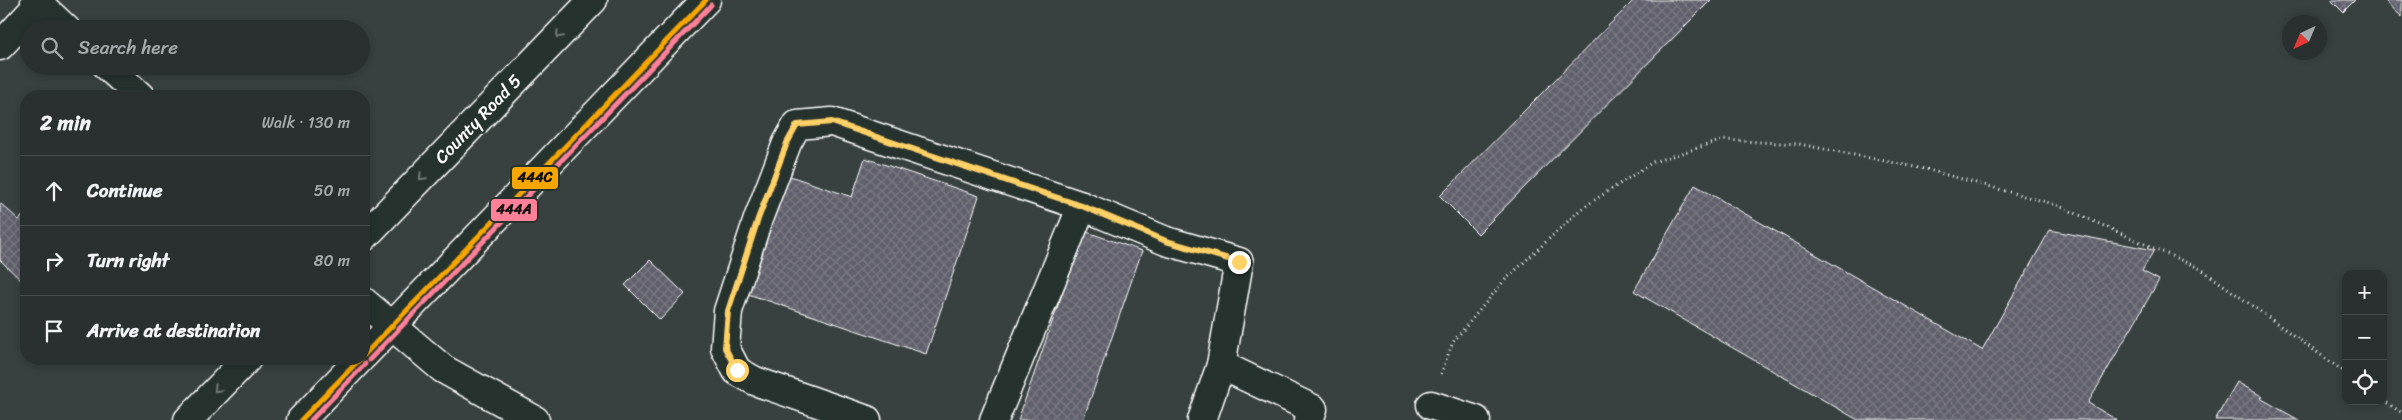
<!DOCTYPE html>
<html lang="en">
<head>
<meta charset="utf-8">
<style>
	:root { --surface:#2a3030; --page:#323838; --text:#f1f3f6; --muted:#a5a9ab; --line:#464b4c }
	body { margin:0; font-family:Sriracha,sans-serif; background:var(--page); color:var(--text) }
	.controls { position:absolute; right:15px; bottom:15px; display:grid; overflow:hidden; border-radius:10px; box-shadow:0 2px 8px #0003 }
	.controls button { width:45px; height:45px; display:grid; place-items:center; padding:0; border:0; border-bottom:1px solid var(--line); background:var(--surface); color:var(--text); font:25px sans-serif }
	.compass { position:absolute; left:2282px; top:15px; width:45px; height:45px; border-radius:50%; background:var(--surface); box-shadow:0 2px 8px #0003; rotate:224deg }
	.stop { position:absolute; width:15px; height:15px; margin:-11px; border:4px solid #ffd166; border-radius:50%; background:#fff }
	.stop.end { background:#ffd166; border-color:#fff; box-shadow:0 1px 5px #0008 }
	.list { margin:0; padding:0; list-style:none }
	h2 { display:flex; justify-content:space-between; align-items:center; height:65px; margin:0; padding:0 20px; font-size:21px }
	h2 small { font-size:16px; font-weight:400; color:var(--muted) }
	.list li { display:grid; grid-template-columns:32px 1fr auto; gap:15px; align-items:center; box-sizing:border-box; height:70px; padding:0 20px; border-top:1px solid var(--line) }
	.list b { display:block; font-size:19px; white-space:nowrap }
	.list em { font-size:16px; font-style:normal; color:var(--muted) }
	.icon { flex:none; width:28px; height:28px; fill:none; stroke:currentColor; stroke-width:2; stroke-linecap:round; stroke-linejoin:round }
	.map { position:relative; flex:none; width:2402px; height:420px; overflow:hidden }
	.search { position:absolute; background:var(--surface); box-shadow:0 2px 8px #0003; left:20px; top:20px; width:350px; height:55px; display:flex; align-items:center; gap:12px; box-sizing:border-box; padding:0 18px; border-radius:28px; color:var(--muted); font-size:19px }
	.panel { position:absolute; background:var(--surface); box-shadow:0 2px 8px #0003; left:20px; top:90px; width:350px; height:275px; border-radius:20px }
	.map>svg:first-child { display:block }
</style>
</head>
<body>
<div class="map">
<svg width="2402" height="420" viewBox="0 0 2402 420">
	<defs>
		<pattern id="building-cross-hatch" width="8" height="8" patternUnits="userSpaceOnUse" patternTransform="scale(1.25)"><rect width="8" height="8" fill="#61606c"/><path d="M0 0l8 8M0 8l8-8" fill="none" stroke="#797882"/></pattern>
	</defs>
	<rect width="100%" height="100%" fill="#384040"/>
	<filter id="ink" filterUnits="userSpaceOnUse"><feTurbulence type="fractalNoise" baseFrequency=".02" numOctaves="2"/><feDisplacementMap in="SourceGraphic" scale="10" xChannelSelector="R" yChannelSelector="G"/><feConvolveMatrix kernelMatrix="1 2 1 2 8 2 1 2 1" color-interpolation-filters="sRGB"/></filter>
	<g filter="url(#ink)">
		<g fill="url(#building-cross-hatch)" stroke="#fff">
			<polygon points="1634,0 1711,0 1478,234 1440,196"/>
			<polygon points="2331,0 2355,0 2343,12"/>
			<polygon points="2384,0 2402,0 2402,17"/>
			<polygon points="865,158 979,196 926,354 739,291 778,172 852,197"/>
			<polygon points="1695,185 1982,350 2050,230 2154,250 2142,271 2159,280 2088,403 2117,420 1858,420 1634,291"/>
			<polygon points="0,203 19,220 26,212 26,285 0,260"/>
			<polygon points="1084,231 1142,251 1083,420 1018,420"/>
			<polygon points="650,260 685,294 660,320 625,285"/>
			<polygon points="2237,382 2263,397 2260,398 2299,420 2215,420"/>
		</g>
		<g fill="none" stroke-linecap="round" stroke-linejoin="round">
			<g stroke="#fff" stroke-width="31">
				<g id="minor">
					<polyline points="35,0 66,29"/>
					<polyline points="0,46 39,4"/>
					<polyline points="107,66 140,96"/>
					<polyline points="364,302 443,369 535,420"/>
					<polyline points="1431,405 1476,420"/>
					<polyline points="867,420 755,381 737,371 725,348 728,311 758,219 787,143 797,125 832,122 1082,206"/>
					<polyline points="994,420 1082,206 1166,241 1239,262 1221,365 1313,409 1309,420"/>
					<polyline points="1202,420 1221,365"/>
				</g>
			</g>
			<g stroke="#fff" stroke-width="31">
				<g id="major">
					<polyline points="364,237 593,0"/>
					<polyline points="364,355 706,0"/>
					<polyline points="188,420 247,359"/>
					<polyline points="301,420 360,359"/>
				</g>
			</g>
			<g stroke="#fff" stroke-width="3" stroke-dasharray="1 4" stroke-linecap="butt">
				<polyline points="1441,374 1453,342 1503,282 1581,209 1653,162 1723,140 1799,144 1925,169 2057,205 2201,269 2346,373"/>
				<polyline points="2383,400 2402,413"/>
			</g>
			<use href="#minor" stroke="#26332d" stroke-width="28"/>
			<use href="#major" stroke="#26332d" stroke-width="28"/>
			<g stroke="#26332d" stroke-width="9">
				<g id="bus-1">
					<polyline points="364,355 706,0"/>
					<polyline points="301,420 360,359"/>
				</g>
			</g>
			<g stroke="#26332d" stroke-width="9">
				<g id="bus-2">
					<polyline points="369,360 711,5"/>
					<polyline points="311,420 365,364"/>
				</g>
			</g>
			<use href="#bus-1" stroke="#f7a600" stroke-width="5"/>
			<use href="#bus-2" stroke="#ff8098" stroke-width="5"/>
		</g>
		<defs><path id="oneway-chevron" d="M-2-3.5L2.5 0L-2 3.5" fill="none" stroke-width="1.6" stroke-linecap="round" stroke-linejoin="round" transform="scale(1.25)"/></defs>
		<g stroke="#727a76">
			<use href="#oneway-chevron" transform="translate(559 35) rotate(134)"/>
			<use href="#oneway-chevron" transform="translate(422 177) rotate(134)"/>
			<use href="#oneway-chevron" transform="translate(217 389) rotate(134)"/>
		</g>
	</g>
	<g fill="none" stroke-linecap="round" stroke-linejoin="round" filter="url(#ink)">
		<polyline stroke="#ffd166" stroke-width="6" points="737,370 725,348 728,311 758,219 787,143 797,125 832,122 1082,206 1166,241 1239,262"/>
	</g>
	<g text-anchor="middle" dominant-baseline="central" stroke-width="4.5" stroke-linejoin="round" paint-order="stroke">
		<g font-size="18" fill="#fff" stroke="#26332d">
			<text transform="translate(478 119) rotate(-46)">County Road 5</text>
		</g>
	</g>
	<g stroke="#26332d" stroke-width="2">
		<rect x="511" y="166" width="48" height="24" rx="5" fill="#f7a600"/>
		<rect x="490" y="198" width="48" height="24" rx="5" fill="#ff8098"/>
	</g>
	<g font-size="14" text-anchor="middle" font-weight="bold" fill="#111">
		<text x="535" y="182">444C</text>
		<text x="514" y="214">444A</text>
	</g>
</svg>
<div class="controls">
<button>+</button>
<button>−</button>
<button><svg class="icon" aria-label="locate" viewBox="0 0 24 24"><circle cx="12" cy="12" r="6"/><path d="M12 2v4M12 18v4M2 12h4M18 12h4"/></svg></button>
</div>
<svg class="compass" viewBox="-18 -18 36 36"><path d="M0-13l5 13h-10z" fill="#e53935"/><path d="M0 13l5-13h-10z" fill="#a5a9ab"/></svg>
<div class="stop" style="left:737px;top:370px"></div>
<div class="stop end" style="left:1239px;top:262px"></div>
<div class="search"><svg class="icon" aria-label="search" viewBox="0 0 24 24"><circle cx="10" cy="10" r="6"/><path d="M15 15l6 6"/></svg>Search here</div>
<section class="panel">
<h2>2 min<small>Walk · 130 m</small></h2>
<ul class="list">
<li><svg class="icon" aria-label="ahead" viewBox="0 0 24 24"><path d="M12 20V5M6 11l6-6 6 6"/></svg><div><b>Continue</b></div><em>50 m</em></li>
<li><svg class="icon" aria-label="right" viewBox="0 0 24 24"><path d="M7 20v-9h11M14 6l5 5-5 5"/></svg><div><b>Turn right</b></div><em>80 m</em></li>
<li><svg class="icon" aria-label="arrive" viewBox="0 0 24 24"><path d="M6 21V4h12l-3 4 3 4H6"/></svg><div><b>Arrive at destination</b></div></li>
</ul>
</section>
</div>
</body>
</html>
